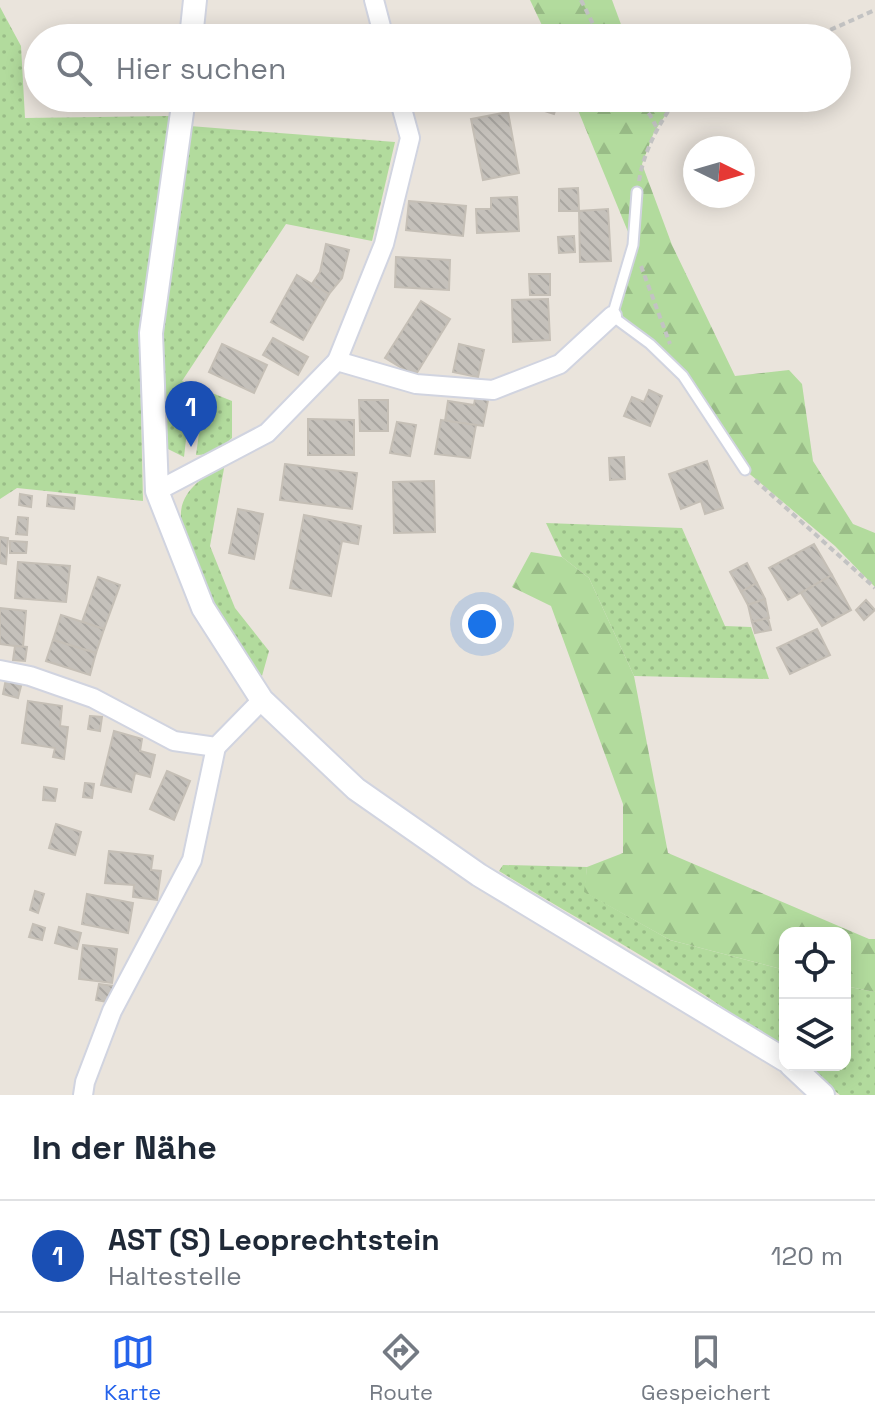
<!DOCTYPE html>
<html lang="de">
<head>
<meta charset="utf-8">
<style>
	:root { --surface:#fff; --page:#f6f6f7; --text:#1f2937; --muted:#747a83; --line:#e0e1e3; --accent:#2563eb }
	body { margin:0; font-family:"Space Grotesk",sans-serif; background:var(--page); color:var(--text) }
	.controls { position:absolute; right:24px; bottom:24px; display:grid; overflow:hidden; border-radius:16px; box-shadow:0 4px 20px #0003 }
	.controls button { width:72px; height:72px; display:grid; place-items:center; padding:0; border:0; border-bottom:2px solid var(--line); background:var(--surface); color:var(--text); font:40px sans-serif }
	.compass { position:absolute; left:683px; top:136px; width:72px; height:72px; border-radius:50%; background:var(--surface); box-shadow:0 4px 20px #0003; rotate:95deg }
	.you { position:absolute; left:482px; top:624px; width:28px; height:28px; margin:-20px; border:6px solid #fff; border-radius:50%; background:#1a73e8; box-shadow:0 0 0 12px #1a73e833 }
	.badge { display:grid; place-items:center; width:52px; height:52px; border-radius:50%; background:var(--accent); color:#fff; font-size:26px; font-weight:700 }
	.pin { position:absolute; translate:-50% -66px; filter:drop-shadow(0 2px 4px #0008) }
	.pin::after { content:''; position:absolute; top:42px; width:28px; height:24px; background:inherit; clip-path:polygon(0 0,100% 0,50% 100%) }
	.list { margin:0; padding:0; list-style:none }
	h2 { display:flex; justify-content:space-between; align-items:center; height:104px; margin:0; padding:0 32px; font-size:34px }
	h2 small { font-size:26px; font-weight:400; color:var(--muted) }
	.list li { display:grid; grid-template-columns:52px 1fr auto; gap:24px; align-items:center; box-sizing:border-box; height:112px; padding:0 32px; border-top:2px solid var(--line) }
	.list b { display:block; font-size:30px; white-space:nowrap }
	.list p { margin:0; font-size:26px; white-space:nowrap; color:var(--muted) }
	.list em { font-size:26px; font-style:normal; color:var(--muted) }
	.icon { flex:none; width:44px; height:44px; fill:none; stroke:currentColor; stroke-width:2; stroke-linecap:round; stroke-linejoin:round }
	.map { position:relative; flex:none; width:875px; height:1095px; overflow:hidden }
	.search { position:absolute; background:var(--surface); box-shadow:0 4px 20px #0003; left:24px; right:24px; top:24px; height:88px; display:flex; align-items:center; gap:20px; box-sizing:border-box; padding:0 28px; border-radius:44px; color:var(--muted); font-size:30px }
	.sheet { height:216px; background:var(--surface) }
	nav { display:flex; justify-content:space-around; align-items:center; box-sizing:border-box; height:112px; border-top:2px solid var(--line); background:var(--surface); font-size:22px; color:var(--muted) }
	nav a { display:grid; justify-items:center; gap:4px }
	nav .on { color:var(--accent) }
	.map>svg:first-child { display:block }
</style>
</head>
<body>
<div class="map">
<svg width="875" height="1095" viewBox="0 0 875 1095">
	<defs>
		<pattern id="grass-dots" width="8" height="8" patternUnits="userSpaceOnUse" patternTransform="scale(2)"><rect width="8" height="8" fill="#b2db9d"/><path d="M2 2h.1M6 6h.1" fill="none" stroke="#99bc87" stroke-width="1.8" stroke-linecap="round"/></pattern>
		<pattern id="forest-firs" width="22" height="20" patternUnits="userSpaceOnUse" patternTransform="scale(2)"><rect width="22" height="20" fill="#b2db9d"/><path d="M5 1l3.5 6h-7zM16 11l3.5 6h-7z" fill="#99bc87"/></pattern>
		<pattern id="building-back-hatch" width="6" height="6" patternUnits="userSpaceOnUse" patternTransform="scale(2)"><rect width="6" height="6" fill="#c5c1bb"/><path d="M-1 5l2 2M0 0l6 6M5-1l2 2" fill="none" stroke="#a9a6a1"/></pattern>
	</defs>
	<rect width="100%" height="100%" fill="#eae4dc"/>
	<g fill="url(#grass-dots)">
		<polygon points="0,7 21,46 25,118 170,116 146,280 140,367 143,501 17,488 0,499"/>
		<path d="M190 126 395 142 372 241 286 224 182 381 232 401V438C221 448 210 455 196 455L199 433 187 431 184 457 166 448 156 360Z"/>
		<path d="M225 463 210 546 235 608 269 651 262 676C238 647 178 550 181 512 183 488 207 475 225 463Z"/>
		<polygon points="546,523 682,528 725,626 751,627 769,679 634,676 589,578 562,557"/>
		<path d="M503 865 587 867 585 892 670 940 785 970V1052C696 983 595 930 499 871Z"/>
		<polygon points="845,986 875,992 875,1095 840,1095 802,1065 845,1065"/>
	</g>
	<g fill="url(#forest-firs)">
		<polygon points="530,0 612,0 626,38 548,38"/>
		<polygon points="573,98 677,98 654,132 642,164 672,245 735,376 789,370 802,384 813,461 853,524 875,533 875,587 835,546 745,470 682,375 612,316 633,244"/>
		<polygon points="531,552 562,557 589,578 634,676 668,853 869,939 875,939 875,992 845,986 845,933 785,933 785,970 670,940 584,892 587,867 623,853 623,804 551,606 512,587"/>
	</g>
	<g fill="url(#building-back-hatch)" stroke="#c5bfb6" stroke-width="2">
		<polygon points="508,98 526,98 526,105 507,103"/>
		<polygon points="526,98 559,98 554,114 526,105"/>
		<polygon points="508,112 519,173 483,180 471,119"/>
		<polygon points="578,188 579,211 559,211 559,189"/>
		<polygon points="517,197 519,231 477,233 476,209 491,209 491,198"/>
		<polygon points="409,201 466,206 463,236 406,230"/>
		<polygon points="608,209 611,261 580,262 579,211"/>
		<polygon points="574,236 575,252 559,253 558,237"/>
		<polygon points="326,244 349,250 342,278 329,294 312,284 320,272"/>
		<polygon points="396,257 450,260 449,290 395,287"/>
		<polygon points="529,274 550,274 550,295 530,295"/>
		<polygon points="297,275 329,294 303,340 271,322"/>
		<polygon points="548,299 550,340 513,342 512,300"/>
		<polygon points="421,301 450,319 415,376 385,358"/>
		<polygon points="273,338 308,357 298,375 263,355"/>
		<polygon points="222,344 267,365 254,393 209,372"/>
		<polygon points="459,344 484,350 478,377 453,372"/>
		<polygon points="649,390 662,396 650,426 624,416 632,397 644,402"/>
		<polygon points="476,393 489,395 483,426 445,421 448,401 474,405"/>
		<polygon points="359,400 388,400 388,431 360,431"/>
		<polygon points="308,419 354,420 354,455 308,455"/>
		<polygon points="441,420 476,425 470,458 435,454"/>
		<polygon points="397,422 416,425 410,456 390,453"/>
		<polygon points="624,457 625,479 610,480 609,458"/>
		<polygon points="707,461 723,508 705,514 701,501 681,509 669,474"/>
		<polygon points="285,464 357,473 352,509 280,500"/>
		<polygon points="434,481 435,532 394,533 393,482"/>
		<polygon points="20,494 32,496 31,507 19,505"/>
		<polygon points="48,495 75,498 74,509 47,506"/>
		<polygon points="238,509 263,514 254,559 229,553"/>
		<polygon points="304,515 361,526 358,544 342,541 331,596 290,588"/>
		<polygon points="18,517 28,518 27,535 16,534"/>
		<polygon points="0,537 8,538 6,564 0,563"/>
		<polygon points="10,541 27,542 26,553 10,553"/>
		<polygon points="814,544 832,575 788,600 769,568"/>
		<polygon points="18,562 70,566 66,602 15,598"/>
		<polygon points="747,563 757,583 741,592 730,572"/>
		<polygon points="832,575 851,610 822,626 801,593"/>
		<polygon points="98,577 120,585 104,629 82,622"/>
		<polygon points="757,583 765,599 748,605 741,592"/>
		<polygon points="765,599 769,618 752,622 748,605"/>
		<polygon points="866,600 875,610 864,620 856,610"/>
		<polygon points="0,608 26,611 23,647 0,644"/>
		<polygon points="61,615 104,629 96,653 53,640"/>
		<polygon points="768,618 771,630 755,633 752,622"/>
		<polygon points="817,629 830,655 790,674 777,648"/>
		<polygon points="53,640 96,653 90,675 46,661"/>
		<polygon points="15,646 27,647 25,661 13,660"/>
		<polygon points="6,679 22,682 18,698 3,694"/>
		<polygon points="28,701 62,706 60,726 68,727 64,759 53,757 55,748 22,743"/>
		<polygon points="90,716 102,717 100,731 88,729"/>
		<polygon points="114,731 142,739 140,751 155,755 150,777 135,773 131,792 101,785"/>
		<polygon points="167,771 190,781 174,820 150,809"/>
		<polygon points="85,783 94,784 92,798 83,797"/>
		<polygon points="44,787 57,789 55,801 43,800"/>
		<polygon points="56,824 81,832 75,855 49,848"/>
		<polygon points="109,851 153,856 151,870 161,871 157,900 133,897 134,885 105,883"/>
		<polygon points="35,891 44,894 38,913 30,910"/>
		<polygon points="87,894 133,903 128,933 82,924"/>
		<polygon points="33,924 45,928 42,940 29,937"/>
		<polygon points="59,927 81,933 77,949 55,943"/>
		<polygon points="83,945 117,949 112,983 79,979"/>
		<polygon points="99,984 115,986 113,1003 96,1000"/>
	</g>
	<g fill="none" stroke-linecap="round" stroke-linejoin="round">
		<g stroke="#d1d4e0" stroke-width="13">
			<polyline id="service" points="637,192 633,245 612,316 650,344 683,376 745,470"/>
		</g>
		<g stroke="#d1d4e0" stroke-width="22">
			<g id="minor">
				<polyline points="374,0 384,38"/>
				<polyline points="337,361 384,244 410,138 399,98"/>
				<polyline points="157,491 267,433 337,361 416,384 493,390 560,364 612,316"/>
				<polyline points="0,670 30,676 93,698 174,741 216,747 262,700"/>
				<polyline points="83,1095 85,1082 112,1011 192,860 216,747"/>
			</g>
		</g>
		<g stroke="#d1d4e0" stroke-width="26">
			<g id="tertiary">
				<polyline points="191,38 195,0"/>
				<polyline points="184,98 151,333 157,491 203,608 262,700 356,789 479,875 785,1060"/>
				<polyline points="791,1065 823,1095"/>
			</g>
		</g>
		<g stroke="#c3c3c3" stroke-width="4" stroke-dasharray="6 4" stroke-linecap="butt">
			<polyline points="581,0 600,38"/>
			<polyline points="812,38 875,10"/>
			<polyline points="635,98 650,115 657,128"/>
			<path d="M639 181C644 150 659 124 677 98"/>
			<polyline points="641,266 670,344"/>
			<polyline points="755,480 875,588"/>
		</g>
		<use href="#service" stroke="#fff" stroke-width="9"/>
		<use href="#minor" stroke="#fff" stroke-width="18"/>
		<use href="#tertiary" stroke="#fff" stroke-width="22"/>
	</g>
</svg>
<div class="controls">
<button><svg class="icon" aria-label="locate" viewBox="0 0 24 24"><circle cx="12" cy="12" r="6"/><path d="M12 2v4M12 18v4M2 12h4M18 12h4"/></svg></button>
<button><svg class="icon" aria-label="layers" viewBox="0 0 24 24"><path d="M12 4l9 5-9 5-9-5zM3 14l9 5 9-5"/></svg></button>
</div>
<svg class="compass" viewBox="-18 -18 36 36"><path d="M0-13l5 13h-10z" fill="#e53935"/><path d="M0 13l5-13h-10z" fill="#747a83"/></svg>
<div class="you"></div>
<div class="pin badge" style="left:191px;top:447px;background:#1a4fb4">1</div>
<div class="search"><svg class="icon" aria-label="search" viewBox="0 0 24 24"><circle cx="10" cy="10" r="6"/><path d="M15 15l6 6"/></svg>Hier suchen</div>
</div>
<section class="sheet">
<h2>In der Nähe<small></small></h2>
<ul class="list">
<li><span class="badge" style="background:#1a4fb4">1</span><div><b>AST (S) Leoprechtstein</b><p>Haltestelle</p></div><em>120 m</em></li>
</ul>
</section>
<nav>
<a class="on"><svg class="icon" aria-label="map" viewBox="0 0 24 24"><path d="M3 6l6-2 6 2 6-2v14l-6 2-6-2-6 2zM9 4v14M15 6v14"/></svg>Karte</a>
<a><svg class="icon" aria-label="directions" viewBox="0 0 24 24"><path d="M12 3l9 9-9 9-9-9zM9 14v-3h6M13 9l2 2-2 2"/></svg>Route</a>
<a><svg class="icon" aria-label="saved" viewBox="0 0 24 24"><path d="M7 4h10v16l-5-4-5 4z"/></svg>Gespeichert</a>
</nav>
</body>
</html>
